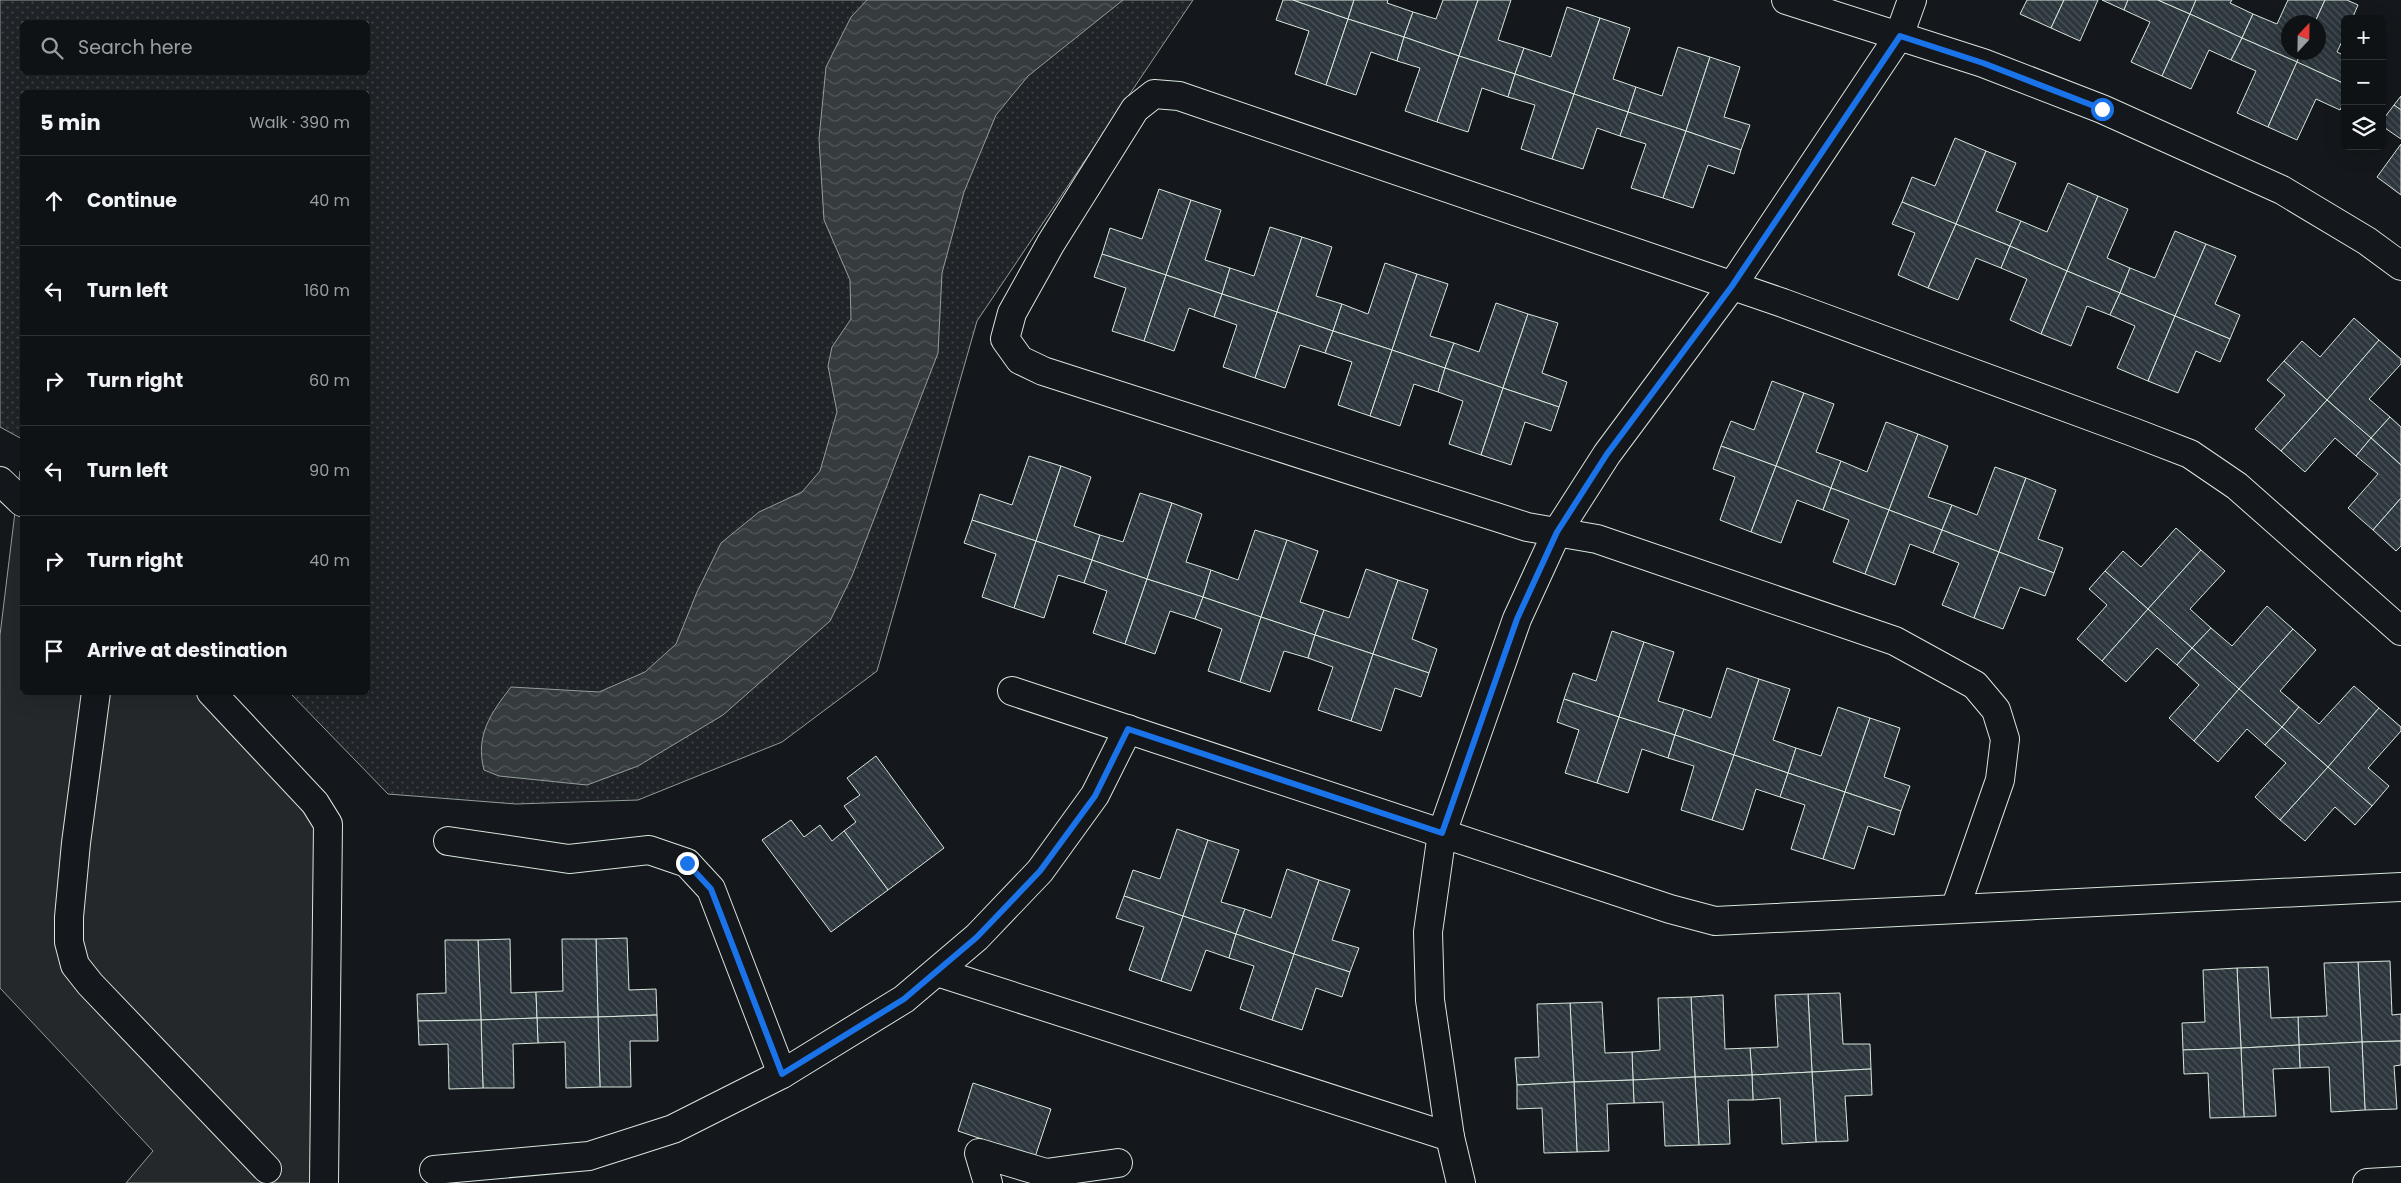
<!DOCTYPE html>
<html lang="en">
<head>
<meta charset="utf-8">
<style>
	:root { --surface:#0f1215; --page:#1d2022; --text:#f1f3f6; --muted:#9b9ea0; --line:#2f3234 }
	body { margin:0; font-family:Poppins,sans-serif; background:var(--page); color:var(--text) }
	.controls { position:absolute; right:15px; top:15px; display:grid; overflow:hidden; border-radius:8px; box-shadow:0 5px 20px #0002 }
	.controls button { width:45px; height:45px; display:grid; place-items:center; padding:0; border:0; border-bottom:1px solid var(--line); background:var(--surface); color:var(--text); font:25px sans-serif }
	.compass { position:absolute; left:2281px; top:15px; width:45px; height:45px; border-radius:50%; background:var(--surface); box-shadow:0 5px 20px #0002; rotate:22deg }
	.stop { position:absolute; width:15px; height:15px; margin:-11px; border:4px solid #1a73e8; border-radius:50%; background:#fff }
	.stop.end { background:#1a73e8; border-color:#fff; box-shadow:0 1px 5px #0008 }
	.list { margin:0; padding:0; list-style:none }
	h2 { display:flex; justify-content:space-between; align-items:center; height:65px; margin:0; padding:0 20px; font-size:21px }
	h2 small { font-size:16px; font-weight:400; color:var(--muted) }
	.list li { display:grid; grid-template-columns:32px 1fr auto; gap:15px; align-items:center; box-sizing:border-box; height:90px; padding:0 20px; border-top:1px solid var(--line) }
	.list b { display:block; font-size:19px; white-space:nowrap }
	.list em { font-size:16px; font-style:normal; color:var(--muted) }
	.icon { flex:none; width:28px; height:28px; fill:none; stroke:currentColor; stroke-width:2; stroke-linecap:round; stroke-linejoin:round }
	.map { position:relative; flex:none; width:2401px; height:1183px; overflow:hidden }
	.search { position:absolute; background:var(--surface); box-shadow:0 5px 20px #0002; left:20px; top:20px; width:350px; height:55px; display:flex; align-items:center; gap:12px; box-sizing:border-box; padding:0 18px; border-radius:8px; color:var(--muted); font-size:19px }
	.panel { position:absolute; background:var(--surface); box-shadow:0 5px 20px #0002; left:20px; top:90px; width:350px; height:605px; border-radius:8px }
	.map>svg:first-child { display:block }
</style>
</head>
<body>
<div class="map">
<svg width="2401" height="1183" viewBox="0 0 2401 1183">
	<defs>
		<pattern id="grass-dots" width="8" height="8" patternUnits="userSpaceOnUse" patternTransform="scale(1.25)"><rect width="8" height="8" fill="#202428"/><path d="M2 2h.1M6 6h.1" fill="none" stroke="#404447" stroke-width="1.8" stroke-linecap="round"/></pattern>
		<pattern id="water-waves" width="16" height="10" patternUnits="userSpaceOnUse" patternTransform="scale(1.25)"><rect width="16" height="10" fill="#363b3e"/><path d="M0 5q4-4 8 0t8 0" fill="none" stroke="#525759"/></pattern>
		<pattern id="building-back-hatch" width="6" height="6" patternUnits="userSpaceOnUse" patternTransform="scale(1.25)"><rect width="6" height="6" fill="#2c363c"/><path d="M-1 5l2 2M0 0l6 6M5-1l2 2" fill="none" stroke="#4a5358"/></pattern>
	</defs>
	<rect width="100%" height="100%" fill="#14181c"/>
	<path fill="url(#grass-dots)" stroke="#939e99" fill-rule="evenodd" d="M0 0H1193L977 321 877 671 782 742 638 800 516 804 388 794 290 693 368 692V92H22V439L0 427ZM22 22H368V72H22Z"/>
	<polygon fill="#24282b" stroke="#939e99" points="20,471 22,474 22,692 226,693 336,811 323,1183 126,1183 153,1151 0,988 0,635"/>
	<path fill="url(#water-waves)" stroke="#939e99" d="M867 0H1123L1028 76 996 115 964 192 942 273 938 353 852 576 830 621 723 715 638 766 587 785 499 776 484 770C475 735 491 713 511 687L599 692 645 672 676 644 697 592 721 543 759 512 802 492 820 471 837 412 828 366 832 347 851 319 850 280 824 220 819 139 826 67 851 17Z"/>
	<g fill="url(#building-back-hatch)" stroke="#d8e6dc">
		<polygon points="1283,0 1293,0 1348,19 1326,85 1295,74 1309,31 1276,20"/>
		<polygon points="1293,0 1354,0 1348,19"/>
		<polygon points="1354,0 1388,0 1387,3 1413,12 1404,37 1348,19"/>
		<polygon points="1443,0 1478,0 1459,56 1404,37 1413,12 1436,19"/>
		<polygon points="1478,0 1511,0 1498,40 1524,48 1515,74 1459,56"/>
		<polygon points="2027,0 2064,0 2051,28 2020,14"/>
		<polygon points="2064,0 2098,0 2080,41 2051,28"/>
		<polygon points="2102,0 2128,0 2124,10"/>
		<polygon points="2128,0 2158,0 2190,14 2162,76 2131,62 2150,22 2124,10"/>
		<polygon points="2158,0 2196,0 2190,14"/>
		<polygon points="2196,0 2232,0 2230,3 2253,14 2242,38 2190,14"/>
		<polygon points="2288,0 2325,0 2315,22 2288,22 2288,52 2301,52 2297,62 2242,38 2253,14 2277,24"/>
		<polygon points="2325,0 2347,0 2358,5 2352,19 2345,19 2345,35 2337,52 2345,56 2345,84 2297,62 2301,52 2318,52 2318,22 2315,22"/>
		<polygon points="1567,7 1600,18 1574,94 1515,74 1524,48 1551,57"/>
		<polygon points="2190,14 2242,38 2231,60 2209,50 2191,89 2162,76"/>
		<polygon points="1600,18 1630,28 1613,79 1636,87 1628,112 1574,94"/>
		<polygon points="1348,19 1404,37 1397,61 1371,52 1356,95 1326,85"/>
		<polygon points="1404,37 1459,56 1437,122 1405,111 1420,68 1397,61"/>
		<polygon points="2242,38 2297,62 2268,127 2237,113 2256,71 2231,60"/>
		<polygon points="1678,47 1710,57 1686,131 1628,112 1636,87 1662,96"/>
		<polygon points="1459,56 1515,74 1508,97 1482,88 1468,132 1437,122"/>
		<polygon points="1710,57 1740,67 1724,117 1750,125 1741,150 1686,131"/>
		<polygon points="2297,62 2345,84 2345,100 2340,110 2316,99 2297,140 2268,127"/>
		<polygon points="1515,74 1574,94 1552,159 1521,149 1535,105 1508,97"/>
		<polygon points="1574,94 1628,112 1620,136 1597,128 1583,169 1552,159"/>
		<polygon points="2401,96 2401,110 2394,105"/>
		<polygon points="2394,105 2401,110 2401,139 2382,126 2382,121"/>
		<polygon points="1628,112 1686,131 1663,198 1631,188 1646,144 1620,136"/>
		<polygon points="1686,131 1741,150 1734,174 1708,165 1693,208 1663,198"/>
		<polygon points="1955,138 1986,151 1956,224 1902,202 1912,177 1935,186"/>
		<polygon points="2401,144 2401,195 2377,177"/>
		<polygon points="1986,151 2016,163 1996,211 2021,221 2010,246 1956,224"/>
		<polygon points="2068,183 2098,196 2067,271 2010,246 2021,221 2047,232"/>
		<polygon points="1159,189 1191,200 1166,275 1102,254 1110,228 1142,239"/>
		<polygon points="2098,196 2128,209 2107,258 2130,268 2120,293 2067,271"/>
		<polygon points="1191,200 1221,210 1205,260 1230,268 1222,294 1166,275"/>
		<polygon points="1902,202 1956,224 1928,288 1898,275 1915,233 1892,224"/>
		<polygon points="1956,224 2010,246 2001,268 1976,258 1958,300 1928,288"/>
		<polygon points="1270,227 1302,237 1277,312 1222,294 1230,268 1254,276"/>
		<polygon points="2175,231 2206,244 2175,316 2120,293 2130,268 2155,278"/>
		<polygon points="1302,237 1332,247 1316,296 1342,304 1333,331 1277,312"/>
		<polygon points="2206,244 2236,256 2215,304 2240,315 2230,339 2175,316"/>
		<polygon points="2010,246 2067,271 2041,334 2010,320 2027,279 2001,268"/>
		<polygon points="1102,254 1166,275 1144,341 1112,331 1126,288 1094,277"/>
		<polygon points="1385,263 1417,274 1392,350 1333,331 1342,304 1368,314"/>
		<polygon points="2067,271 2120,293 2110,315 2087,306 2071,346 2041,334"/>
		<polygon points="1417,274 1448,284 1430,336 1454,343 1445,368 1392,350"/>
		<polygon points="1166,275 1222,294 1214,317 1189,308 1174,351 1144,341"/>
		<polygon points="2120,293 2175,316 2148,381 2117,368 2135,326 2110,315"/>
		<polygon points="1222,294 1277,312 1255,378 1223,367 1237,325 1214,317"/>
		<polygon points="1496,303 1528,314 1503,388 1445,368 1454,343 1479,352"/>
		<polygon points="1277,312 1333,331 1325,353 1300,345 1285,388 1255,378"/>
		<polygon points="1528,314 1558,323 1542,373 1567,382 1559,407 1503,388"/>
		<polygon points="2175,316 2230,339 2220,362 2196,351 2178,393 2148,381"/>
		<polygon points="2354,318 2379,340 2327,400 2284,361 2302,341 2320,357"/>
		<polygon points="1333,331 1392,350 1370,416 1338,405 1352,362 1325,353"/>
		<polygon points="2379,340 2401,359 2401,364 2369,399 2390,417 2371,438 2327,400"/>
		<polygon points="1392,350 1445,368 1438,392 1414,384 1400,426 1370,416"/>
		<polygon points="2284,361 2327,400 2281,451 2255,429 2285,395 2267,380"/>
		<polygon points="1445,368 1503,388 1481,455 1449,444 1463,401 1438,392"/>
		<polygon points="1772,381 1804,393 1776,466 1721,446 1731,421 1754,430"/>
		<polygon points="1503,388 1559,407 1551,431 1525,422 1511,465 1481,455"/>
		<polygon points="1804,393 1834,404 1816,452 1841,461 1831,488 1776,466"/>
		<polygon points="2327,400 2371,438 2356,456 2335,438 2305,472 2281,451"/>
		<polygon points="2390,417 2401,427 2401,465 2371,438"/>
		<polygon points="1886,422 1918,434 1889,510 1831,488 1841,461 1867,472"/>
		<polygon points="1918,434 1948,446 1928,497 1952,505 1942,530 1889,510"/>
		<polygon points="2371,438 2401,465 2401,498 2373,530 2348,508 2378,474 2356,456"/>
		<polygon points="1721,446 1776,466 1751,532 1720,520 1735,477 1713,469"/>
		<polygon points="1029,456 1061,466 1036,541 972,520 980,494 1012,505"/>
		<polygon points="1061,466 1091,477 1074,526 1100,535 1092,560 1036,541"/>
		<polygon points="1776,466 1831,488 1823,510 1797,500 1781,543 1751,532"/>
		<polygon points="1995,467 2026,478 1999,552 1942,530 1952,505 1977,515"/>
		<polygon points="2026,478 2056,490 2038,539 2063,548 2054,573 1999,552"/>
		<polygon points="1831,488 1889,510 1865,574 1833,562 1849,520 1823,510"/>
		<polygon points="1140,493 1172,503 1147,579 1092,560 1100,535 1123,542"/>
		<polygon points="2401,498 2401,546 2396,551 2373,530"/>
		<polygon points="1172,503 1202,514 1186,562 1211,570 1203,597 1147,579"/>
		<polygon points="1889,510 1942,530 1933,553 1910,544 1895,585 1865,574"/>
		<polygon points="972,520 1036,541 1014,608 982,597 996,554 964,543"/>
		<polygon points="2176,528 2201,550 2148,609 2105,571 2123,551 2141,567"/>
		<polygon points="1255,530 1287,540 1261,617 1203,597 1211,570 1238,580"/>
		<polygon points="1942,530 1999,552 1974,618 1942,605 1959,563 1933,553"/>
		<polygon points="1287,540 1318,551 1300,602 1324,610 1315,635 1261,617"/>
		<polygon points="1036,541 1092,560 1084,583 1058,575 1044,618 1014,608"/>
		<polygon points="2201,550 2225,571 2190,609 2211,628 2192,648 2148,609"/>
		<polygon points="1999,552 2054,573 2045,596 2020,587 2003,629 1974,618"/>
		<polygon points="1092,560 1147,579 1125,644 1093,633 1107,591 1084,583"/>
		<polygon points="1366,569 1398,580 1373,654 1315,635 1324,610 1349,618"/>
		<polygon points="2105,571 2148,609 2102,661 2077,639 2107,605 2089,589"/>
		<polygon points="1147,579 1203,597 1195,619 1170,611 1155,654 1125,644"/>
		<polygon points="1398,580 1428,590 1412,639 1437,649 1429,673 1373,654"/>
		<polygon points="1203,597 1261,617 1240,682 1208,671 1222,629 1195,619"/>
		<polygon points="2267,606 2293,629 2239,689 2192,648 2211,628 2232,646"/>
		<polygon points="2148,609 2192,648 2177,665 2157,648 2126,682 2102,661"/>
		<polygon points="1261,617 1315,635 1308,658 1284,651 1270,692 1240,682"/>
		<polygon points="2293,629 2316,650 2280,691 2299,707 2282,727 2239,689"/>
		<polygon points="1612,631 1644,642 1619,717 1564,699 1573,673 1596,681"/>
		<polygon points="1315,635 1373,654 1351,721 1318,710 1333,667 1308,658"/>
		<polygon points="1644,642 1674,652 1658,701 1684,709 1675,735 1619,717"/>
		<polygon points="2192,648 2239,689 2194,741 2169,718 2199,685 2177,665"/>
		<polygon points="1373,654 1429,673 1421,697 1395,688 1381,731 1351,721"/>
		<polygon points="1727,668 1759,679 1734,755 1675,735 1684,709 1711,718"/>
		<polygon points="1759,679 1790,689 1773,740 1796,748 1788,773 1734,755"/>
		<polygon points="2354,686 2379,708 2328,767 2282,727 2299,707 2319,724"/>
		<polygon points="2239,689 2282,727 2265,745 2247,729 2218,762 2194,741"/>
		<polygon points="1564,699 1619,717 1597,783 1565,773 1579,730 1557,722"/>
		<polygon points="1838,707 1870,718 1845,792 1788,773 1796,748 1821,756"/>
		<polygon points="2379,708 2401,727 2401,731 2368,768 2389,786 2372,806 2328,767"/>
		<polygon points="1619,717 1675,735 1668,758 1642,749 1628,793 1597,783"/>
		<polygon points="1870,718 1900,728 1884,777 1910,786 1901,811 1845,792"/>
		<polygon points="2282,727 2328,767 2280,820 2255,797 2286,763 2265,745"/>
		<polygon points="1675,735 1734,755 1712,820 1681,810 1694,766 1668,758"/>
		<polygon points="1734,755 1788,773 1780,797 1756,789 1743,830 1712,820"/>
		<polygon points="876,756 944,848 888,890 844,831 856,822 844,806 860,795 847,778"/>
		<polygon points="2328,767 2372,806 2355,825 2335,807 2305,841 2280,820"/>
		<polygon points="1788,773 1845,792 1823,859 1791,849 1805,805 1780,797"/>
		<polygon points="1845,792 1901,811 1894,835 1868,826 1854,869 1823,859"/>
		<polygon points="791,820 804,837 820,825 832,841 844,831 888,890 831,932 762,840"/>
		<polygon points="1177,829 1208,840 1183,916 1124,896 1133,870 1160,879"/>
		<polygon points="1208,840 1239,850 1221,902 1245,909 1236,934 1183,916"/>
		<polygon points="1287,869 1319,880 1294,954 1236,934 1245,909 1271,918"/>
		<polygon points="1319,880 1350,890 1332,940 1359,948 1350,972 1294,954"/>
		<polygon points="1124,896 1183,916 1161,981 1129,970 1144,927 1116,918"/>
		<polygon points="1183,916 1236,934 1229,958 1206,950 1191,991 1161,981"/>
		<polygon points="1236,934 1294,954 1272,1020 1240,1009 1254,966 1229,958"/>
		<polygon points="627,938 629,990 656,989 657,1015 598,1017 596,939"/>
		<polygon points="510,939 511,993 536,992 537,1018 481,1020 478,940"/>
		<polygon points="562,939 596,939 598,1017 537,1018 536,992 563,991"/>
		<polygon points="445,940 478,940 481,1020 418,1021 417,994 446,993"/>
		<polygon points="1294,954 1350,972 1342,997 1316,988 1302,1030 1272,1020"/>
		<polygon points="2390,961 2392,1015 2401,1014 2401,1041 2362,1042 2358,962"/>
		<polygon points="2358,962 2362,1042 2299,1045 2298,1017 2327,1016 2324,963"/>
		<polygon points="2268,967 2271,1018 2298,1017 2299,1045 2241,1048 2237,968"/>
		<polygon points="2237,968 2241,1048 2183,1050 2182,1023 2205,1022 2203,970"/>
		<polygon points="1840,993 1843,1044 1870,1044 1871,1069 1812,1072 1808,994"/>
		<polygon points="1808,994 1812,1072 1752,1075 1750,1048 1778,1047 1775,995"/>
		<polygon points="1723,995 1725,1049 1750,1048 1752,1075 1695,1077 1691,997"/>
		<polygon points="1691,997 1695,1077 1633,1080 1632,1052 1660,1050 1658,998"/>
		<polygon points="1602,1002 1605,1053 1632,1052 1633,1080 1574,1082 1570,1003"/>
		<polygon points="1570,1003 1574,1082 1517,1085 1515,1058 1539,1057 1537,1004"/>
		<polygon points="657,1015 658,1041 630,1041 631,1087 600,1087 598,1017"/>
		<polygon points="598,1017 600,1087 566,1088 565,1042 538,1043 537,1018"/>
		<polygon points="537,1018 538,1043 513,1044 514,1088 483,1088 481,1020"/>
		<polygon points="481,1020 483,1088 449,1089 448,1044 419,1045 418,1021"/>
		<polygon points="2401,1041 2401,1065 2394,1066 2397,1109 2365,1110 2362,1042"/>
		<polygon points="2362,1042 2365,1110 2331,1112 2329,1067 2300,1068 2299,1045"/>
		<polygon points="2299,1045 2300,1068 2273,1069 2276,1116 2244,1117 2241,1048"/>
		<polygon points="2241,1048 2244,1117 2210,1118 2208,1073 2184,1074 2183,1050"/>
		<polygon points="1871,1069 1872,1095 1845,1096 1848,1141 1816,1142 1812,1072"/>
		<polygon points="1812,1072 1816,1142 1782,1144 1780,1098 1753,1100 1752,1075"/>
		<polygon points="1752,1075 1753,1100 1728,1100 1730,1144 1699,1145 1695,1077"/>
		<polygon points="1695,1077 1699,1145 1665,1146 1663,1102 1634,1103 1633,1080"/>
		<polygon points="1633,1080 1634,1103 1607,1104 1609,1151 1577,1152 1574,1082"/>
		<polygon points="1574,1082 1577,1152 1544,1153 1542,1108 1517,1109 1517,1085"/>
		<polygon points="973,1083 1051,1109 1035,1157 958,1131"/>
	</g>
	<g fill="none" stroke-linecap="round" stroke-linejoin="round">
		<g stroke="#d8e6dc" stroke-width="30">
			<g id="minor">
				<polyline points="1786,0 1983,63 2102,109 2282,190 2367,241 2401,266"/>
				<polyline points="0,481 22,502"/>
				<polyline points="1012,691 1670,909 1715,921 2401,887"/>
				<polyline points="96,692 76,843 69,917 69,942 75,965 90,984 267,1169"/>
				<polyline points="211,692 315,803 328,824 324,1183"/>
				<polyline points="448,841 569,859 649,850 687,863 711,889 782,1074"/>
				<polyline points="1955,909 2000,780 2005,739 1996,710 1975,685 1895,641 1597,539 1527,527 1043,371 1020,360 1005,339 1012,313 1051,243 1135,109 1154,94 1179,96 1783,303 2133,432 2190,454 2237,486 2401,631"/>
				<polyline points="937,972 1450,1137"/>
				<polyline points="434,1170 589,1156 673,1129 782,1074 904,999 977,937 1040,871 1095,795 1128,729"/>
				<polyline points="988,1183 979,1153 1046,1173 1118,1163"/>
				<polyline points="1461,1183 1450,1137 1430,1000 1428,932 1442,833 1517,619 1557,532 1607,454 1732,286 1899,36 1912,0"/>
				<polyline points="2367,1183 2401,1181"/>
			</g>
		</g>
		<use href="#minor" stroke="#14181c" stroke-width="28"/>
	</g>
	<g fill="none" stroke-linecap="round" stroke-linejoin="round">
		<polyline stroke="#1a73e8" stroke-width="6" points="687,863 711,889 782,1074 904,999 977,937 1040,871 1095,796 1128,729 1442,833 1517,619 1557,532 1607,454 1732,286 1900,36 1983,63 2102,109"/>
	</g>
</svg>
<div class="controls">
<button>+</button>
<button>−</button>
<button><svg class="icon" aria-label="layers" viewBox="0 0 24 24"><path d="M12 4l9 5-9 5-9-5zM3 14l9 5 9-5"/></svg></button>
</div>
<svg class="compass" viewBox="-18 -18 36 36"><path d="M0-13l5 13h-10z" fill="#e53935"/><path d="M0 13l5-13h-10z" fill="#9b9ea0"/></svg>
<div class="stop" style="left:2102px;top:109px"></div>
<div class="stop end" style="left:687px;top:863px"></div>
<div class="search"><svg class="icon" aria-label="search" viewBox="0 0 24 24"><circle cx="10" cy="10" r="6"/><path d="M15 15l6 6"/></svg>Search here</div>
<section class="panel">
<h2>5 min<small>Walk · 390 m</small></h2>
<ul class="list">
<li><svg class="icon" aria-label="ahead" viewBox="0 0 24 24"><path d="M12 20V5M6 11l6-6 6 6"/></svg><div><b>Continue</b></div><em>40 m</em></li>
<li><svg class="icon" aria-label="left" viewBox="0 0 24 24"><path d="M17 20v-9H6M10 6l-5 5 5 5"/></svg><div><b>Turn left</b></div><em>160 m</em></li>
<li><svg class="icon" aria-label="right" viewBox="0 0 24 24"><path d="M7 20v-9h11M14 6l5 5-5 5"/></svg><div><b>Turn right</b></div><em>60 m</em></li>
<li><svg class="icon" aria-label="left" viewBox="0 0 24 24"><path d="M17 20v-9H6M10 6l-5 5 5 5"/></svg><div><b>Turn left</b></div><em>90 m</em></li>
<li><svg class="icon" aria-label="right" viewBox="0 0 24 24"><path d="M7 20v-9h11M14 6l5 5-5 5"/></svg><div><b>Turn right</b></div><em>40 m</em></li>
<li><svg class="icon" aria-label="arrive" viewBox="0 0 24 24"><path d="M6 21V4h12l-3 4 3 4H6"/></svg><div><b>Arrive at destination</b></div></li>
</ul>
</section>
</div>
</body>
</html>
